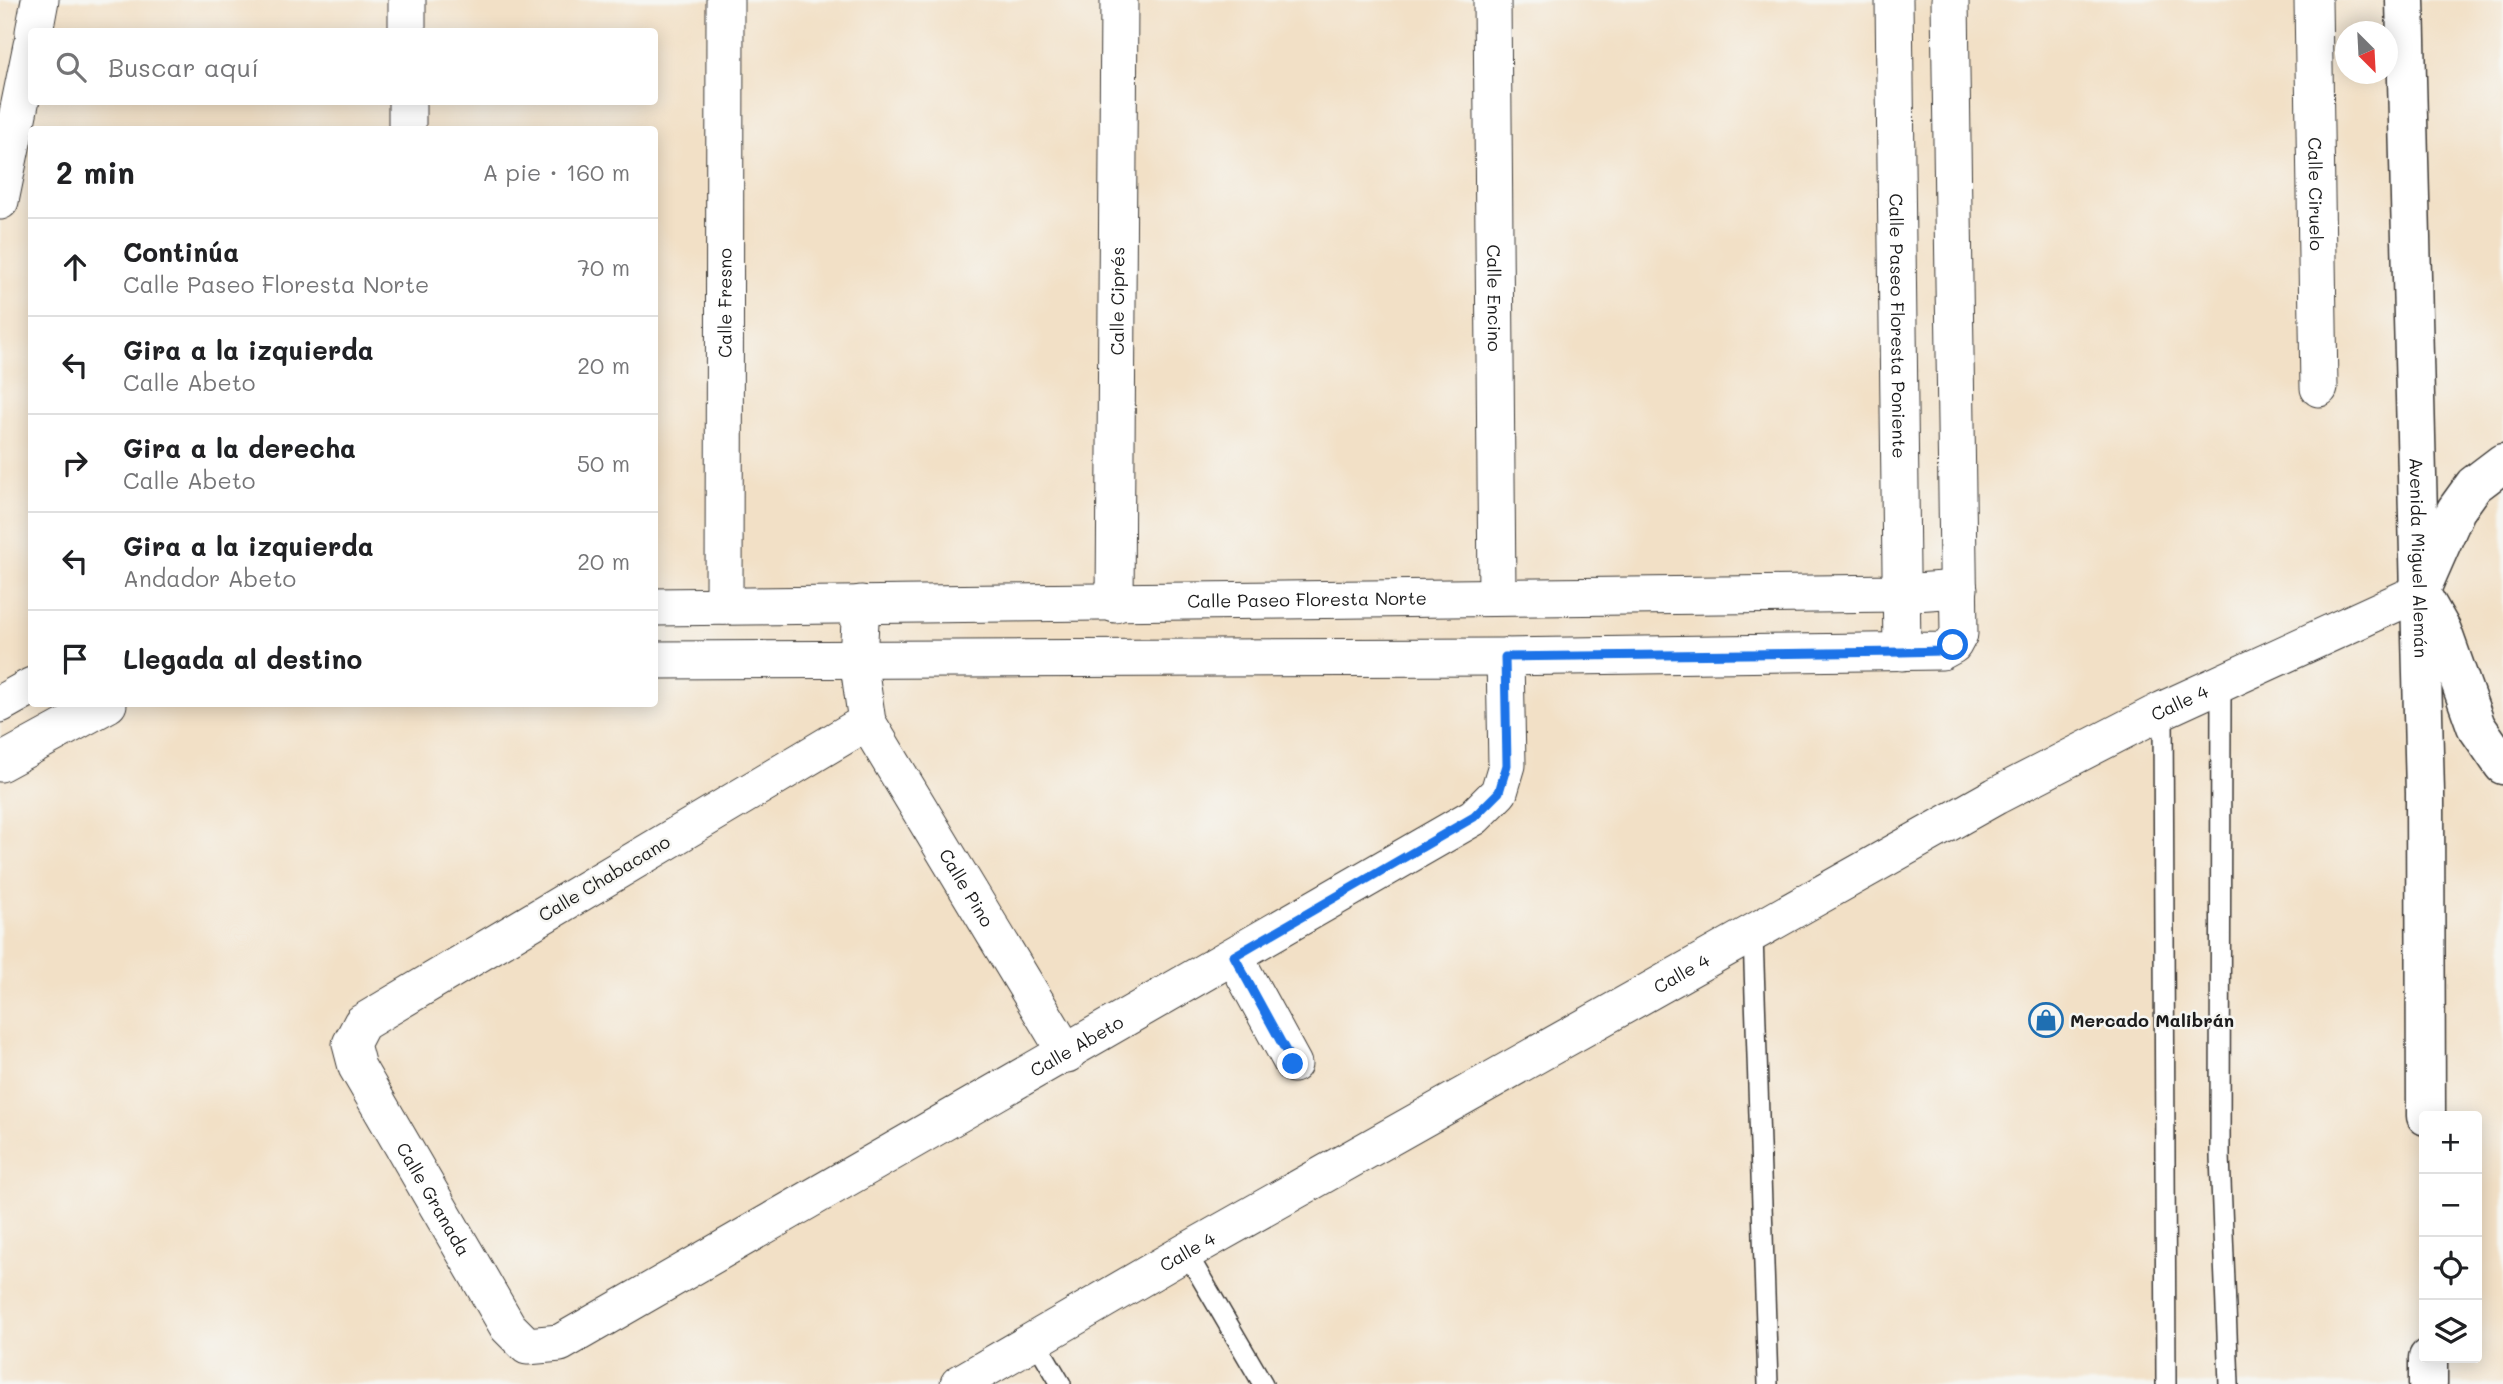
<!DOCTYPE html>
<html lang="es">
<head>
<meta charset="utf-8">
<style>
	:root { --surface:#fff; --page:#f6f6f6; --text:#202124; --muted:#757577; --line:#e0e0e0 }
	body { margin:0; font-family:Mali,sans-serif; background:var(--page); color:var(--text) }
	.controls { position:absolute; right:21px; bottom:21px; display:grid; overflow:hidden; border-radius:7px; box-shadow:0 4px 18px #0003 }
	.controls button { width:63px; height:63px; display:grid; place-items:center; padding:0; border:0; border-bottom:2px solid var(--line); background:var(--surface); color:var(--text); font:35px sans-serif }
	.compass { position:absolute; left:2335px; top:21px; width:63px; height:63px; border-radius:50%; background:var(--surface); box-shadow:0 4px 18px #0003; rotate:156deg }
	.stop { position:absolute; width:21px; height:21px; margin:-16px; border:5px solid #1a73e8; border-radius:50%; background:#fff }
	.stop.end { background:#1a73e8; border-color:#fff; box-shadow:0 2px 7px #0008 }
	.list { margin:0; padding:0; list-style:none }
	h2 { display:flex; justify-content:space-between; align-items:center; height:91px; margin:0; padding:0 28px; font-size:30px }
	h2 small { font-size:23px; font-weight:400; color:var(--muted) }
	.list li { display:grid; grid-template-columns:46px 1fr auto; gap:21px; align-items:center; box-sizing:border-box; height:98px; padding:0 28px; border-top:2px solid var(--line) }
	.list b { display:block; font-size:26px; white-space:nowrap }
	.list p { margin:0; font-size:23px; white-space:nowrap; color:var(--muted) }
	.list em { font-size:23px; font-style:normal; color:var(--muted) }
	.icon { flex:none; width:38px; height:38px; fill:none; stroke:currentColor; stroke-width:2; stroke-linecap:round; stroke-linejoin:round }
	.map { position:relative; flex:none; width:2503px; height:1384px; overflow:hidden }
	.search { position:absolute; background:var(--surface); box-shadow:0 4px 18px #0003; left:28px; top:28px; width:630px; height:77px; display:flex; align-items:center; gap:18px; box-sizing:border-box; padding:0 24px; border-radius:7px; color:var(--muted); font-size:26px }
	.panel { position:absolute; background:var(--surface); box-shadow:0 4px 18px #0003; left:28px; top:126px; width:630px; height:581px; border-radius:7px }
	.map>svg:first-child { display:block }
</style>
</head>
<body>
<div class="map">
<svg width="2503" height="1384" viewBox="0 0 2503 1384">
	<rect width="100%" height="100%" fill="#f6f6f2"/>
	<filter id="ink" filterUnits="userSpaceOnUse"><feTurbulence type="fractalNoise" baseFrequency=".0143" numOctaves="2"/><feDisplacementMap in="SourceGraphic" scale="14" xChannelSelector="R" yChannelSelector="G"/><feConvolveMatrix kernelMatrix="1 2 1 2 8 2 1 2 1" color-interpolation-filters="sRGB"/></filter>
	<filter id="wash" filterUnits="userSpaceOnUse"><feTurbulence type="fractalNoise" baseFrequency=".00686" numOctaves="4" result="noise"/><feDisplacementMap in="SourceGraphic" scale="28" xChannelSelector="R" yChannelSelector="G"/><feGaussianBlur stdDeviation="1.57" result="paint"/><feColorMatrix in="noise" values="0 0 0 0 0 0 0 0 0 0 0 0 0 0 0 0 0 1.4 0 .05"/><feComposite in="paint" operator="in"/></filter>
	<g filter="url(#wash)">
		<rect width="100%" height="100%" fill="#f2e0c6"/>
	</g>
	<g filter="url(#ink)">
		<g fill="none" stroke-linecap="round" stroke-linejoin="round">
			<g stroke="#3c3936" stroke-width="22">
				<g id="lane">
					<polyline points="2221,685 2220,1156 2229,1384"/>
					<polyline points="2163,710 2166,1384"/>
					<polyline points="1753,936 1768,1384"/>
					<polyline points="1186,1252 1263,1384"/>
					<polyline points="1035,1340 1061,1384"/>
				</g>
			</g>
			<g stroke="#3c3936" stroke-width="39">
				<g id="street">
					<polyline points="407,0 407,32"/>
					<path id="s1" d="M1492 0 1497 595"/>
					<path id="s2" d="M1894 0 1902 652"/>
					<path id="s3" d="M2313 0 2319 388"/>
					<polyline points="34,32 40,0"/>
					<polyline points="407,102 407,130"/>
					<polyline points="0,201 32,45"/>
					<path id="s4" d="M861 604 858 658 867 722 1067 1054"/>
					<path id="s5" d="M1115 604 1119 0"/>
					<path id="s6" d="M724 606 725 0"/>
					<path id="s7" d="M654 607C1070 604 1485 595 1900 593L1959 589"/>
					<polyline points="654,660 1505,657 1942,651 1953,645 1959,634 1950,0"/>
					<polyline points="0,704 32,686"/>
					<path id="s8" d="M867 722 362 1023 351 1044 357 1067 508 1327 527 1346 560 1343 1474 817 1499 792 1507 765 1505 657"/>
					<polyline points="0,763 108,704"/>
					<polyline points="1234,956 1293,1064"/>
					<path id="s9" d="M959 1384 1186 1252 1996 796 2163 710 2420 592"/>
				</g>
			</g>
			<g stroke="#3c3936" stroke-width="41">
				<g id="primary">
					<path id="s10" d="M2405 0 2425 793 2426 1116"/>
					<polyline points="2503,463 2474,485 2456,510 2420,592 2442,631 2476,726 2503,765"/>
					<polyline points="2428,1358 2428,1384"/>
				</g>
			</g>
			<use href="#lane" stroke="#fff" stroke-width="19"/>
			<use href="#street" stroke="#fff" stroke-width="37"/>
			<use href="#primary" stroke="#fff" stroke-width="38"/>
		</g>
	</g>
	<g fill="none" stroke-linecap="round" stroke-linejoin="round" filter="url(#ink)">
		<polyline stroke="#1a73e8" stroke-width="9" points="1293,1064 1234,956 1474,817 1499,792 1507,765 1505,657 1902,652 1942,651 1953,645"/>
	</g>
	<defs>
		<g id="shop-ring" transform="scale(1.75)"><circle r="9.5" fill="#f6f6f2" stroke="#1f6fb2" stroke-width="1.5"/><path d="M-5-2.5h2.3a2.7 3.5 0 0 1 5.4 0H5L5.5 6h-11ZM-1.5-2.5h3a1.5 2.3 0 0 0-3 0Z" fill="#1f6fb2"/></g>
	</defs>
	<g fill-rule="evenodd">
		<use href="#shop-ring" x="2046" y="1020"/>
	</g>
	<g text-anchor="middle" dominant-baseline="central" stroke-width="5" stroke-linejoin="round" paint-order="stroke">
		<g font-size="18" fill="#1c1c1c" stroke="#f6f6f2">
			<text stroke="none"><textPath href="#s3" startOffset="194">Calle Ciruelo</textPath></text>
			<text stroke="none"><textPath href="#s1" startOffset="298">Calle Encino</textPath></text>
			<text stroke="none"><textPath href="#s5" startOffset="303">Calle Ciprés</textPath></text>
			<text stroke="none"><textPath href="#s6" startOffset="303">Calle Fresno</textPath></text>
			<text stroke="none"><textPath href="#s2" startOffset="326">Calle Paseo Floresta Poniente</textPath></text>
			<text stroke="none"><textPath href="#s10" startOffset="558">Avenida Miguel Alemán</textPath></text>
			<text stroke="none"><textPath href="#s7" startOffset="653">Calle Paseo Floresta Norte</textPath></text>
			<text stroke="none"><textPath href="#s9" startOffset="1398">Calle 4</textPath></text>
			<text transform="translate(604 878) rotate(-31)">Calle Chabacano</text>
			<text stroke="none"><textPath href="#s4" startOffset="312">Calle Pino</textPath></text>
			<text stroke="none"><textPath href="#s9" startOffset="831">Calle 4</textPath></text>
			<text stroke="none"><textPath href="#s8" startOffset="1592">Calle Abeto</textPath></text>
			<text stroke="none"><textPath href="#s8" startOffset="788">Calle Granada</textPath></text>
			<text stroke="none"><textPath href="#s9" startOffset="264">Calle 4</textPath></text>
		</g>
		<g font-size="18" font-weight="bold" fill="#1c1c1c" stroke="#f6f6f2" text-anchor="start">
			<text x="2070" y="1020">Mercado Malibrán</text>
		</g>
	</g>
</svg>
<div class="controls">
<button>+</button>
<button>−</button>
<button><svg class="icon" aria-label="locate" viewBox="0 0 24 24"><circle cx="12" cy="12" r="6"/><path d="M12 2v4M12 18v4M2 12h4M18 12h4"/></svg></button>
<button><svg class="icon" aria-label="layers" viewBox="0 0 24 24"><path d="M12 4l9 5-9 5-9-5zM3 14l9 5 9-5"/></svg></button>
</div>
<svg class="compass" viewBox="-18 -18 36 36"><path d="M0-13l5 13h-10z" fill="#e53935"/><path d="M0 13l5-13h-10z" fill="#757577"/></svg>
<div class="stop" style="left:1953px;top:645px"></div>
<div class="stop end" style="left:1293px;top:1064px"></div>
<div class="search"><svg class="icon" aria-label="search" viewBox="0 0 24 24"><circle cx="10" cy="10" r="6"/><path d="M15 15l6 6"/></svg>Buscar aquí</div>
<section class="panel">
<h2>2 min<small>A pie · 160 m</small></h2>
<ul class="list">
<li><svg class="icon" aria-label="ahead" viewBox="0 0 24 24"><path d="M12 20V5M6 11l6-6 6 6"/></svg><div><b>Continúa</b><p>Calle Paseo Floresta Norte</p></div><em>70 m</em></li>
<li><svg class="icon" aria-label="left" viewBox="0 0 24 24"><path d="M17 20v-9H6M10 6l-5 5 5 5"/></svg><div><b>Gira a la izquierda</b><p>Calle Abeto</p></div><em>20 m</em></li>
<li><svg class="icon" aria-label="right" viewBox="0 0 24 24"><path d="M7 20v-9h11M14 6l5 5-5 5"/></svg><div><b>Gira a la derecha</b><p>Calle Abeto</p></div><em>50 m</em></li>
<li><svg class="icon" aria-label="left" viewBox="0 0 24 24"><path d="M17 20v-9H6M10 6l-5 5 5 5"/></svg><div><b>Gira a la izquierda</b><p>Andador Abeto</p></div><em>20 m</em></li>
<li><svg class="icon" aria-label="arrive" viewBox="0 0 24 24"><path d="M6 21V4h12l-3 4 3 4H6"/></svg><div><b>Llegada al destino</b></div></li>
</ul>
</section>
</div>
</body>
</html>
